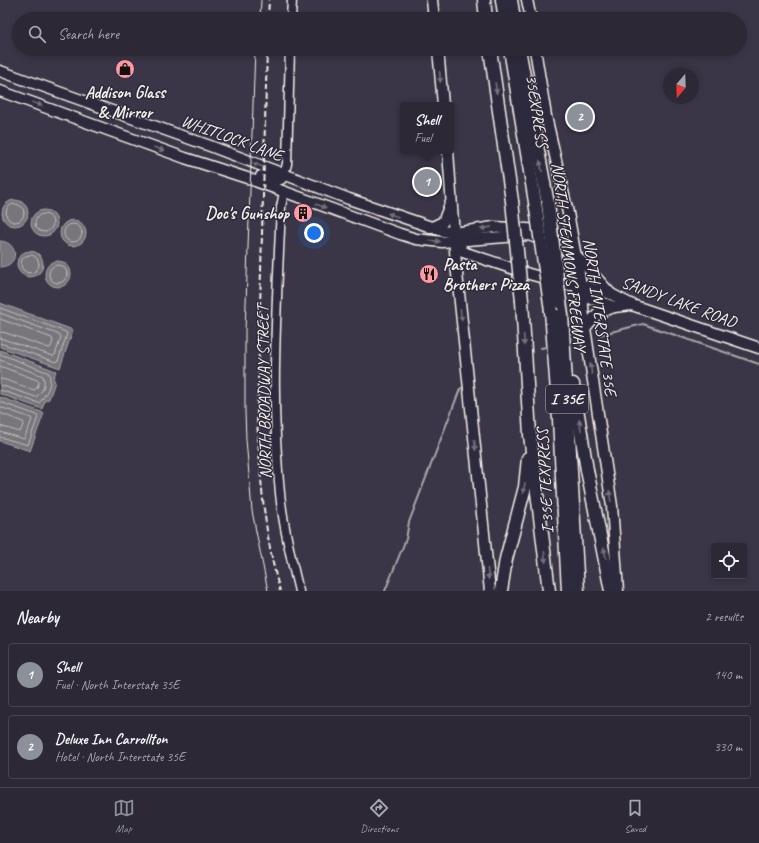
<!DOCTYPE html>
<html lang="en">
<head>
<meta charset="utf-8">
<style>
	:root { --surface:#2c2835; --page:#34303d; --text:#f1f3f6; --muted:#a6a6ad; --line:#484450; --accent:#8c9099 }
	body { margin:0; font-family:Caveat,sans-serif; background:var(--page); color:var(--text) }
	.controls { position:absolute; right:12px; bottom:12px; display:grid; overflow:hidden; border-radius:4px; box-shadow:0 2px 6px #0003 }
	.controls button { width:36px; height:36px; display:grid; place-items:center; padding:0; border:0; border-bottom:1px solid var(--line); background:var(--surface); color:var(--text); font:20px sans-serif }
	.compass { position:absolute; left:663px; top:68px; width:36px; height:36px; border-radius:50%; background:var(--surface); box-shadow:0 2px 6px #0003; rotate:199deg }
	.you { position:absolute; left:314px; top:233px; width:14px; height:14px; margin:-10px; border:3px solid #fff; border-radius:50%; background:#1a73e8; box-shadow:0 0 0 6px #1a73e833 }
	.badge { display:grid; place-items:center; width:26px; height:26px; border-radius:50%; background:var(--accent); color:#fff; font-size:13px; font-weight:700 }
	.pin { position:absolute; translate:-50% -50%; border:2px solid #fff; box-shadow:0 1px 4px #0006 }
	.popup { position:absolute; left:400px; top:102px; width:54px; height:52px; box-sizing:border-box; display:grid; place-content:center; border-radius:4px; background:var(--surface); filter:drop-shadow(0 1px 3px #0005); font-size:13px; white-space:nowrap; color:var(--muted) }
	.popup b { font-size:15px; color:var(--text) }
	.popup::after { content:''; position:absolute; left:50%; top:100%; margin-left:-8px; border:8px solid transparent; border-top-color:var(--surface) }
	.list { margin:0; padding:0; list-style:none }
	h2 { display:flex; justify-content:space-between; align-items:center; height:52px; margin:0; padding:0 16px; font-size:17px }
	h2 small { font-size:13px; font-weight:400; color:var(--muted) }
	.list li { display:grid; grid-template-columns:26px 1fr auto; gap:12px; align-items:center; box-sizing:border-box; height:64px; margin:0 8px 8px; padding:0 8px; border:1px solid var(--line); border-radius:4px }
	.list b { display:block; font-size:15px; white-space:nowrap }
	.list p { margin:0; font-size:13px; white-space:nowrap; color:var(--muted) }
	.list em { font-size:13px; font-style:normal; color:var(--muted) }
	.icon { flex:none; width:22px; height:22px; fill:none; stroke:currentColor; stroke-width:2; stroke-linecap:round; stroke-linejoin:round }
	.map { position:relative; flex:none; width:759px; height:591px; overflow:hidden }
	.search { position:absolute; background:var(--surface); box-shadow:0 2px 6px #0003; left:12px; right:12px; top:12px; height:44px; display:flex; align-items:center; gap:10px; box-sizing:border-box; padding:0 14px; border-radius:22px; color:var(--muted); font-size:15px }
	.sheet { height:196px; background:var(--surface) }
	nav { display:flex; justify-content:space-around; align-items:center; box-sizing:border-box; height:56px; border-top:1px solid var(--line); background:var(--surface); font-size:11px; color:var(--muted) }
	nav a { display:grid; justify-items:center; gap:2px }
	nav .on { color:var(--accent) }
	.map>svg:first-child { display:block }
</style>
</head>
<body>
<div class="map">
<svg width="759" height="591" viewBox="0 0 759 591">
	<rect width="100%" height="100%" fill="#3b3647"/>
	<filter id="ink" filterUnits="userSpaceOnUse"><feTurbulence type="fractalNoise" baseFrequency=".025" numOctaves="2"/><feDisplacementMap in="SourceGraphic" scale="8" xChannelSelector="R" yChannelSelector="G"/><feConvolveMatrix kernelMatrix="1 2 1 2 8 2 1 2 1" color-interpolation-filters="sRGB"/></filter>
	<g filter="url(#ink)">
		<g fill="#78747b" stroke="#aaa6a7">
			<circle cx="15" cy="213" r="13"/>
			<circle cx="44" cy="223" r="13"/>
			<circle cx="73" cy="233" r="13"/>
			<path d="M0 241C19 242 20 266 0 267Z"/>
			<circle cx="30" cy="264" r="13"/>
			<circle cx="58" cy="274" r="13"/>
			<polygon points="0,303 73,330 60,368 0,347"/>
			<polygon points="0,350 56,371 53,378 55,382 49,399 45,400 42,409 0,394"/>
			<polygon points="0,397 44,413 30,451 0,441"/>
		</g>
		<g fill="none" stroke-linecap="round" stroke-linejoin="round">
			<g stroke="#c2bfbc" stroke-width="1">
				<circle cx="15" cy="213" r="9"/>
				<circle cx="44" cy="223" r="9"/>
				<circle cx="73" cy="233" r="9"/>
				<circle cx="30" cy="264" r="9"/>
				<circle cx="58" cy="274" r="9"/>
				<polyline points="0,308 66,332 67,334 58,361 56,362 0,343"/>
				<polyline points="0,313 60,335 61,337 55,355 53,356 0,338"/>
				<polyline points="0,319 52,338 53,341 51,347 49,348 6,333 0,332"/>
				<path d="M0 354 49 373C52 386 47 393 39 403L0 390"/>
				<path d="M0 360 43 376C46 385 43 391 36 397L0 385"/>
				<polyline points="0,366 37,380 39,382 37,388 34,390 6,380 0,379"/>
				<polyline points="0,402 37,415 38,417 28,445 0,437"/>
				<polyline points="0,407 31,418 32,420 24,439 0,432"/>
				<polyline points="0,413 23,422 24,423 20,432 0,426"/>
			</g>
			<g stroke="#aaa6a7" stroke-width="2">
				<polyline points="599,335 643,324 759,364"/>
				<polyline points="541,348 546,347"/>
				<polyline points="385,591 406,539 409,522 460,389 464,387"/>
			</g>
			<g stroke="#f4f1e8" stroke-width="11">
				<g id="minor">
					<polyline points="291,19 292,0"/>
					<polyline points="284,174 287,164 290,49"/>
					<path d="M284 192 281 207C277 302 270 398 280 493 283 526 291 559 299 591"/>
				</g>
			</g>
			<g stroke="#f4f1e8" stroke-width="13">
				<g id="major">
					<polyline points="432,0 434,19"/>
					<polyline points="527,0 531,19"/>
					<polyline points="438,49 443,105"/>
					<polyline points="535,49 546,116 568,213 581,285 585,328 612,506 618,591"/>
					<polyline points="0,71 210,146 349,199 443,231 454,233 494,227 542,230 560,247 575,254 611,294"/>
					<polyline points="0,91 185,158 247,178 400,234 416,239 442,242 529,235 547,242"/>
					<polyline points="448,151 456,264 490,591"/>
					<polyline points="261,176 275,180 281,179 284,174"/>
					<polyline points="430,228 443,222 450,204"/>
					<polyline points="457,240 463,252 529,274 570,285 581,285 611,294 632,305 759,348"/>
					<polyline points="578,292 582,295 614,307"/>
					<polyline points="585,328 598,313 614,307 632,305"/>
				</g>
			</g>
			<g stroke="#f4f1e8" stroke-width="15">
				<g id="highway">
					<polyline points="484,0 486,19"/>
					<polyline points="502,0 505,19"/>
					<polyline points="511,0 514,19"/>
					<polyline points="490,49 512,201"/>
					<polyline points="510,49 535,202"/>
					<polyline points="519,49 548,204"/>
					<polyline points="522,301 530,435 549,591"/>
					<polyline points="560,302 562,315 578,591"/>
					<polyline points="551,311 559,419 568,591"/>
					<polyline points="573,384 587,470 611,591"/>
					<polyline points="501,591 506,559 525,487 528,458"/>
				</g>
			</g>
			<use href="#minor" stroke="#2f2a3d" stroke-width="8"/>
			<use href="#major" stroke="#2f2a3d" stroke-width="10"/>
			<use href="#highway" stroke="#2f2a3d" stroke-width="12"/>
			<g stroke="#f4f1e8" stroke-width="1">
				<polyline points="260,19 261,0"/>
				<polyline points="255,49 245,332 245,412 246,439 252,511 268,591"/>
			</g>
			<g stroke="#f4f1e8" stroke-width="2" stroke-dasharray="6 3" stroke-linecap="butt">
				<polyline points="268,19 269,0"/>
				<path d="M267 49 257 418C260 476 264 535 280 591"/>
			</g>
			<g stroke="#f4f1e8" stroke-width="15" stroke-linecap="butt">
				<g id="highway-bridge">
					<polyline points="512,201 522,301"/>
					<polyline points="535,202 551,311"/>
					<polyline points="548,204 560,302"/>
				</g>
			</g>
			<use href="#highway-bridge" stroke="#2f2a3d" stroke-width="12"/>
		</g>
		<defs><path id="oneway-solid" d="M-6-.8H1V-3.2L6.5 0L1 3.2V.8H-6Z"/></defs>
		<g fill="#747079">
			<use href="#oneway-solid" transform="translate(440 77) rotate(85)"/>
			<use href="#oneway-solid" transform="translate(496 88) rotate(82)"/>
			<use href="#oneway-solid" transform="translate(37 104) rotate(20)"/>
			<use href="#oneway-solid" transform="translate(159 149) rotate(20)"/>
			<use href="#oneway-solid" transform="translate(258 165) rotate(-159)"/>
			<use href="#oneway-solid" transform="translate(541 166) rotate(-101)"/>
			<use href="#oneway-solid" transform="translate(321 206) rotate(20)"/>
			<use href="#oneway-solid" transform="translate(393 215) rotate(-161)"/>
			<use href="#oneway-solid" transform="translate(486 228) rotate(172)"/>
			<use href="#oneway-solid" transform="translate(435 241) rotate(6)"/>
			<use href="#oneway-solid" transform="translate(461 315) rotate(84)"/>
			<use href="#oneway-solid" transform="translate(524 340) rotate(86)"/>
			<use href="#oneway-solid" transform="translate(591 369) rotate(-98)"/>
			<use href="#oneway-solid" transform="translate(580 425) rotate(-100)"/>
			<use href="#oneway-solid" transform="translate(475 445) rotate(84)"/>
			<use href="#oneway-solid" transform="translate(524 488) rotate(101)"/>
			<use href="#oneway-solid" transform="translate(610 496) rotate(-98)"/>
			<use href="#oneway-solid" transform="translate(605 553) rotate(-102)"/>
			<use href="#oneway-solid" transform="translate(545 557) rotate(83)"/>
			<use href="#oneway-solid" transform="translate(488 574) rotate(84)"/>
		</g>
	</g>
	<defs>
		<g id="shop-disc" transform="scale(1)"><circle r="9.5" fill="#ff9aa2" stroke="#2f2a3d"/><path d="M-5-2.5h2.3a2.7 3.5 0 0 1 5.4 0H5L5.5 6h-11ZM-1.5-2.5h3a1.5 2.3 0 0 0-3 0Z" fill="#111"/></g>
		<g id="building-disc" transform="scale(1)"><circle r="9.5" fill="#ff9aa2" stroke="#2f2a3d"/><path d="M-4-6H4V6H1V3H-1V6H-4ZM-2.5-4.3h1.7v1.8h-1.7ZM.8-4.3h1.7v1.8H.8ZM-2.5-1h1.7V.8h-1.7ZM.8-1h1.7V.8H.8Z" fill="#111"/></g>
		<g id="restaurant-disc" transform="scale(1)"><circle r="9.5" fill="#ff9aa2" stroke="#2f2a3d"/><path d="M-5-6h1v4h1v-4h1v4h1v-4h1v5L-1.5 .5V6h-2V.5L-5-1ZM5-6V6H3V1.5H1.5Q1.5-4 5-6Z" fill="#111"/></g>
	</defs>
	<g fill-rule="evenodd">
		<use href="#shop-disc" x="125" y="69"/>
		<use href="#building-disc" x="303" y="213"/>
		<use href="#restaurant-disc" x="429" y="274"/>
	</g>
	<g text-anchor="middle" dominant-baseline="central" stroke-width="3" stroke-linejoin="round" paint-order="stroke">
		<rect fill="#2f2a3d" stroke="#b9b5b5" stroke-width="1" x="546" y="385" width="42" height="28" rx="3"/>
		<g font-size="16" font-weight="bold" fill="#f4f1e8">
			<text x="567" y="399">I 35E</text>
		</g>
		<g font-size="17" font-weight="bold" fill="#f4f1e8" stroke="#2f2a3d">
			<text x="125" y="92">Addison Glass<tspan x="125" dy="20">&amp; Mirror</tspan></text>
			<text x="289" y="213" text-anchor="end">Doc's Gunshop</text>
			<text x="443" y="264" text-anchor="start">Pasta<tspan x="443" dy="20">Brothers Pizza</tspan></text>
		</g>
		<g font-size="17" fill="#f4f1e8" stroke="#2f2a3d">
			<text transform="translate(537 111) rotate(81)">35EXPRESS</text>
			<text transform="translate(232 138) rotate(20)">WHITLOCK LANE</text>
			<text transform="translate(569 257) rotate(83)">NORTH STEMMONS FREEWAY</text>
			<text transform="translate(679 302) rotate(20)">SANDY LAKE ROAD</text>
			<text transform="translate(600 317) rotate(82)">NORTH INTERSTATE 35E</text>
			<text transform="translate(264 392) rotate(-91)">NORTH BROADWAY STREET</text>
			<text transform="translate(545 481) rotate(-93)">I 35E TEXPRESS</text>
		</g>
	</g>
</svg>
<div class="controls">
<button><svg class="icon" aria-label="locate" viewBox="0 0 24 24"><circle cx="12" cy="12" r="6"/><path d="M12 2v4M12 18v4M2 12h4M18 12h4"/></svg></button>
</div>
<svg class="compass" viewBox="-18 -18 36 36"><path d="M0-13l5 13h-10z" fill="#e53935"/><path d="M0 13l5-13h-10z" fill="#a6a6ad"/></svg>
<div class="you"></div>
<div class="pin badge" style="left:427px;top:182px">1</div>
<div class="popup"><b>Shell</b>Fuel</div>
<div class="pin badge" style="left:580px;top:117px">2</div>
<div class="search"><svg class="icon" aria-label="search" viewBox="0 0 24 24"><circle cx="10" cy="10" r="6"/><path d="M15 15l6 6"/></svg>Search here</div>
</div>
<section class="sheet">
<h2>Nearby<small>2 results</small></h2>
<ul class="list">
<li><span class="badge">1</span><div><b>Shell</b><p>Fuel · North Interstate 35E</p></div><em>140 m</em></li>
<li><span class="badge">2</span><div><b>Deluxe Inn Carrollton</b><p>Hotel · North Interstate 35E</p></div><em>330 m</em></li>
</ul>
</section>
<nav>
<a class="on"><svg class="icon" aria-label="map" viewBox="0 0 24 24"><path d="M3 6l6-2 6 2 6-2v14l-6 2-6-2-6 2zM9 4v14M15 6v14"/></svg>Map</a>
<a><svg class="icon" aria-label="directions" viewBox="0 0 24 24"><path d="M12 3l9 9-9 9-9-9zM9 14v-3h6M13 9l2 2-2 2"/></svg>Directions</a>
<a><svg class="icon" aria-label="saved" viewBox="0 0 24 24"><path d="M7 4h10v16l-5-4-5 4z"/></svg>Saved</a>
</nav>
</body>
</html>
